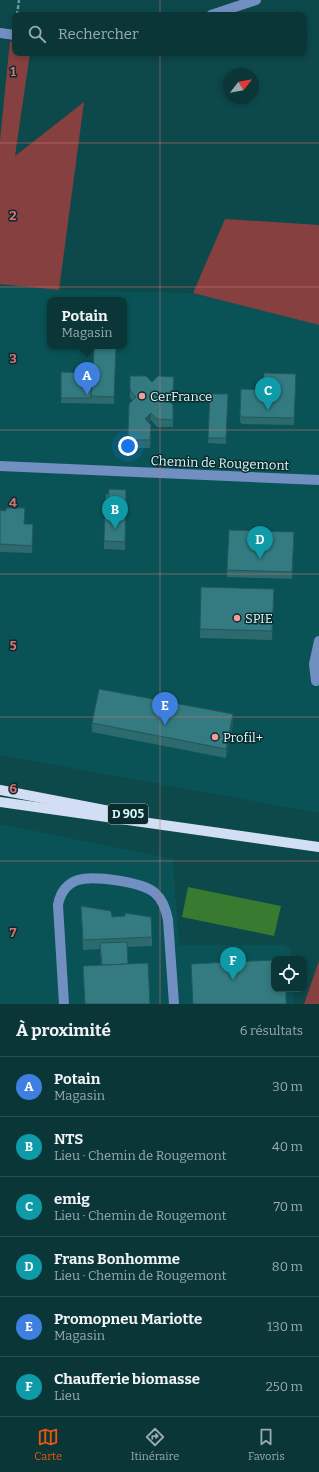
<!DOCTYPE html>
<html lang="fr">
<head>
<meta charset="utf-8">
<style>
	:root { --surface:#0a3638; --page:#133e40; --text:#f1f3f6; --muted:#99abae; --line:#2a5053; --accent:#ea580c }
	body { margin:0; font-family:Bitter,serif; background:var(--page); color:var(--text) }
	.controls { position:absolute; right:12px; bottom:12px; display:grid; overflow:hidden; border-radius:8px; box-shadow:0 2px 6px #0003 }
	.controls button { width:36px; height:36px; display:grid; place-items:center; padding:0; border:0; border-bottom:1px solid var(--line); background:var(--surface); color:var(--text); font:20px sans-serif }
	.compass { position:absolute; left:223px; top:68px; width:36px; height:36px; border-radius:50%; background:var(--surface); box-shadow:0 2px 6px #0003; rotate:59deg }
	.you { position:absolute; left:128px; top:446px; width:14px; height:14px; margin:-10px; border:3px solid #fff; border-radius:50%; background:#1a73e8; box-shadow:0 0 0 6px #1a73e833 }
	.badge { display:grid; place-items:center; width:26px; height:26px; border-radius:50%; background:var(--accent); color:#fff; font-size:13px; font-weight:700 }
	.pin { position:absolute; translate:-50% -33px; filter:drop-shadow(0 1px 2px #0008) }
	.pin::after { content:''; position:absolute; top:21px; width:14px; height:12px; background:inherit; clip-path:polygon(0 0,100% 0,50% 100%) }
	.popup { position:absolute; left:47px; top:297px; width:80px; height:52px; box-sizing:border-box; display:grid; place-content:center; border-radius:8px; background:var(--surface); filter:drop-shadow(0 1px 3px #0005); font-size:13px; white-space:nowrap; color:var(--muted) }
	.popup b { font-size:15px; color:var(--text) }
	.popup::after { content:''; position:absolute; left:50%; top:100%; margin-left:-8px; border:8px solid transparent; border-top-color:var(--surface) }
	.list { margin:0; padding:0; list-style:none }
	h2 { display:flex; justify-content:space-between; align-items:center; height:52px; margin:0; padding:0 16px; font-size:17px }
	h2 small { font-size:13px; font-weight:400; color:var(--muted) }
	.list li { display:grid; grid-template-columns:26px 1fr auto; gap:12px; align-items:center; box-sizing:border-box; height:60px; padding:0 16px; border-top:1px solid var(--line) }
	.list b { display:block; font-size:15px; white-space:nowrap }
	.list p { margin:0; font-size:13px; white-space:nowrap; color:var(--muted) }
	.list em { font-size:13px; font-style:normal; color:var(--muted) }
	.icon { flex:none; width:22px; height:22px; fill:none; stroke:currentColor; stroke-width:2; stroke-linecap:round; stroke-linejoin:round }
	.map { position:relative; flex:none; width:319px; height:1004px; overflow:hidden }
	.search { position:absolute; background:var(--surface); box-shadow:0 2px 6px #0003; left:12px; right:12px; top:12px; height:44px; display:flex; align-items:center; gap:10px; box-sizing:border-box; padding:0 14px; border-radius:8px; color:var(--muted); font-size:15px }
	.sheet { height:412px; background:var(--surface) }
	nav { display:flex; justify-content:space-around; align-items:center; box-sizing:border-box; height:56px; border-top:1px solid var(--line); background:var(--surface); font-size:11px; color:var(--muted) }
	nav a { display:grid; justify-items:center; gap:2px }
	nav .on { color:var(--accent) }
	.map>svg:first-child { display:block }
</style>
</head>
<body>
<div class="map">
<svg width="319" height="1004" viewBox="0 0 319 1004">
	<rect width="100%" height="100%" fill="#0d484b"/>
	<g fill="#095357" fill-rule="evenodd">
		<path d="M0 284 59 290 193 293 319 325V813L0 755ZM50 300H124V346H50Z"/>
		<polygon points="0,824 173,859 179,945 285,945 291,951 291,959 274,959 274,989 293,989 294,1004 0,1004"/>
	</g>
	<g fill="#864040">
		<polygon points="10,41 15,42 15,53 30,53 15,156 84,102 59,290 0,284 0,140"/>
		<polygon points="225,219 319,225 319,325 193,293"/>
		<polygon points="319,961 319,1004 304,1004"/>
	</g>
	<polygon fill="#397a31" points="188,887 281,906 274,936 182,917"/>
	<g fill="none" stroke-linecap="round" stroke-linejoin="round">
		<polyline stroke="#69999c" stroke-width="2.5" stroke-dasharray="4 2" stroke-linecap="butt" points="17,15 19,0"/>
		<g stroke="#728fc2" stroke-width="10">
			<polyline points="211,15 256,0"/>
			<polyline points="0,33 15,35"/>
			<polyline points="0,466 319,480"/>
			<polyline points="316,681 314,664 319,641"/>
			<path d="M64 1004 58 905C60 894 66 884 78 880 93 875 143 882 155 893 163 900 166 909 168 920L174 1004"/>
		</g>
		<g stroke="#d2def3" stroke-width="10">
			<polyline points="0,790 120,813"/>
			<polyline points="0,802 319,847"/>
		</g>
	</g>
	<g fill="#2c6a6e">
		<polygon points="116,346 114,404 61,403 61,372 92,373"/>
		<polygon points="130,376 152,382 173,399 170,402 173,405 173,427 157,427 151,420 148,423 151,433 150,448 135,448 128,441 128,434 133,401 130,398"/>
		<polygon points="296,381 294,425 242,424 240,422 241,389 263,390"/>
		<polygon points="210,394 228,394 226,444 208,443"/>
		<polygon points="126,498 125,550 104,549 104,541"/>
		<polygon points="0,510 25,524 33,524 32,553 0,552"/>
		<polygon points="294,532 292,579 227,577 227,570"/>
		<polygon points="274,598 272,640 200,638 200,629"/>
		<polygon points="92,723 233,724 226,758 92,732"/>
		<polygon points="81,906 112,917 152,937 152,946 127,947 128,964 150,1004 85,1004 83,966 101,965 100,949 83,950"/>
	</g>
	<g fill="#24565a">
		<polygon points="174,377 173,399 167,405 167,398"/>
		<polygon points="151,413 151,420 145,427 145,419"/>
		<polygon points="233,714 233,724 226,758 226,749"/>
	</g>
	<g fill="#337b80" stroke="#24565a">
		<polygon points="94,346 116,346 114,397 91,396 92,371 93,371"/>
		<polygon points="61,372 92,373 91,398 61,398"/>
		<polygon points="264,373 296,374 294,418 242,417 240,414 241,389 263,390"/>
		<polygon points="130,376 146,376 152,382 158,376 174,377 173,391 167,398 173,405 173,420 157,419 151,413 145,419 151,425 150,440 135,440 128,434 129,404 136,397 130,390"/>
		<polygon points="210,394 228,394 226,438 208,438"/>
		<polygon points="109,489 126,490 125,542 104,541 105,501 108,501"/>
		<polygon points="106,494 109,494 108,501 106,501"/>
		<polygon points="7,508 25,508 24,524 33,524 32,546 0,544 0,510 5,511"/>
		<polygon points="0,510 6,510 5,511"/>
		<polygon points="229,530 294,532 292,572 227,570"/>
		<polygon points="201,587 274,589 272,631 200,629"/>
		<polygon points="99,689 233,714 226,749 92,723"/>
		<polygon points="81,906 111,911 112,917 125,916 125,913 151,917 152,937 83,940"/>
		<polygon points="127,942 128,964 102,965 100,943"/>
		<polygon points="274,960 274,989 286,989 286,1004 193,1004 191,964"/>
		<polygon points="148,963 150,1004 85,1004 83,966"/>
	</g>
	<path fill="none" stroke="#d77273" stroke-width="1" stroke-opacity="0.55" d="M160 0V15M160 53V1004M0 143H319M0 287H319M0 430H319M0 574H319M0 717H319M0 861H319"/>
	<g fill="#f59b99" stroke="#0c2b2d" stroke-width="1.5">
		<circle cx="142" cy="396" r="4"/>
		<circle cx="237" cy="618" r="4"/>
		<circle cx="215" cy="737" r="4"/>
	</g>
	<g text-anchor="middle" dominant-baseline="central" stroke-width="3" stroke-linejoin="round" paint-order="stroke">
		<rect fill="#0c2b2d" stroke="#9bbcbf" stroke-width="1" x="108" y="804" width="40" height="20" rx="3"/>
		<g font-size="12" font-weight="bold" fill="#d8fafd">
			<text x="128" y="814">D 905</text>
		</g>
		<g font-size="13" fill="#d8fafd" stroke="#0c2b2d" text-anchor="start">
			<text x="150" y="396">CerFrance</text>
			<text x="245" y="618">SPIE</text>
			<text x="223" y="737">Profil+</text>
		</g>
		<g font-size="13" fill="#d8fafd" stroke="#0c2b2d">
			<text transform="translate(220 463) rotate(2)">Chemin de Rougemont</text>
		</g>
	</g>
	<g font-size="13" text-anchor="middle" font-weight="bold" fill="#d77273" stroke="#0c2b2d" stroke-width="3" stroke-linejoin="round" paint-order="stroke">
		<text x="13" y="76">1</text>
		<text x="13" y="220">2</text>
		<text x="13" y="363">3</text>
		<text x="13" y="507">4</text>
		<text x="13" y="650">5</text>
		<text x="13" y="793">6</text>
		<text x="13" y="937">7</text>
	</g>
</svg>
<div class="controls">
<button><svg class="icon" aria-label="locate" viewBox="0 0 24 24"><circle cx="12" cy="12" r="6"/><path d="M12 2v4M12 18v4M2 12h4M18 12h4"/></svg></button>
</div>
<svg class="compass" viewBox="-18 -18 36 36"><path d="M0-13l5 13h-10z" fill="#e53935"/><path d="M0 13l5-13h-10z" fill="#99abae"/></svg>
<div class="you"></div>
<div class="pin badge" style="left:87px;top:395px;background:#3f7fe0">A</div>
<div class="popup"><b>Potain</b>Magasin</div>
<div class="pin badge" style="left:115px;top:529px;background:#0f9aa8">B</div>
<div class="pin badge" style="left:268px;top:410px;background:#0f9aa8">C</div>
<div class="pin badge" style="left:260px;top:559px;background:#0f9aa8">D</div>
<div class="pin badge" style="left:165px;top:725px;background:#3f7fe0">E</div>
<div class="pin badge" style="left:233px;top:980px;background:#0f9aa8">F</div>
<div class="search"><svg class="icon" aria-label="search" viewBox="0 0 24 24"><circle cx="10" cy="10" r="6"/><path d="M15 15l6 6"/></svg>Rechercher</div>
</div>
<section class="sheet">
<h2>À proximité<small>6 résultats</small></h2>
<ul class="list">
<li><span class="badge" style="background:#3f7fe0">A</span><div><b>Potain</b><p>Magasin</p></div><em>30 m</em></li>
<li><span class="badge" style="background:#0f9aa8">B</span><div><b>NTS</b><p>Lieu · Chemin de Rougemont</p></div><em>40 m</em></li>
<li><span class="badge" style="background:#0f9aa8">C</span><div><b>emig</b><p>Lieu · Chemin de Rougemont</p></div><em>70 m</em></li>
<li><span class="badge" style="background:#0f9aa8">D</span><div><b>Frans Bonhomme</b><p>Lieu · Chemin de Rougemont</p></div><em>80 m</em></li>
<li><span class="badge" style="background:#3f7fe0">E</span><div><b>Promopneu Mariotte</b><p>Magasin</p></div><em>130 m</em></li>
<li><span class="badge" style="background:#0f9aa8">F</span><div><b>Chaufferie biomasse</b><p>Lieu</p></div><em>250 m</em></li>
</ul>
</section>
<nav>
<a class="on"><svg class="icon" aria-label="map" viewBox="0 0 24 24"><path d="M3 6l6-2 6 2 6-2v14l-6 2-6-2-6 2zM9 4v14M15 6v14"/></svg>Carte</a>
<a><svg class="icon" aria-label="directions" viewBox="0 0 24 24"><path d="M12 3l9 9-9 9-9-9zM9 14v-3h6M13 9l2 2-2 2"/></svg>Itinéraire</a>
<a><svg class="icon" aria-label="saved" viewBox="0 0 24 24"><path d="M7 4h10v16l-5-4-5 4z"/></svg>Favoris</a>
</nav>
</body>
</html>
